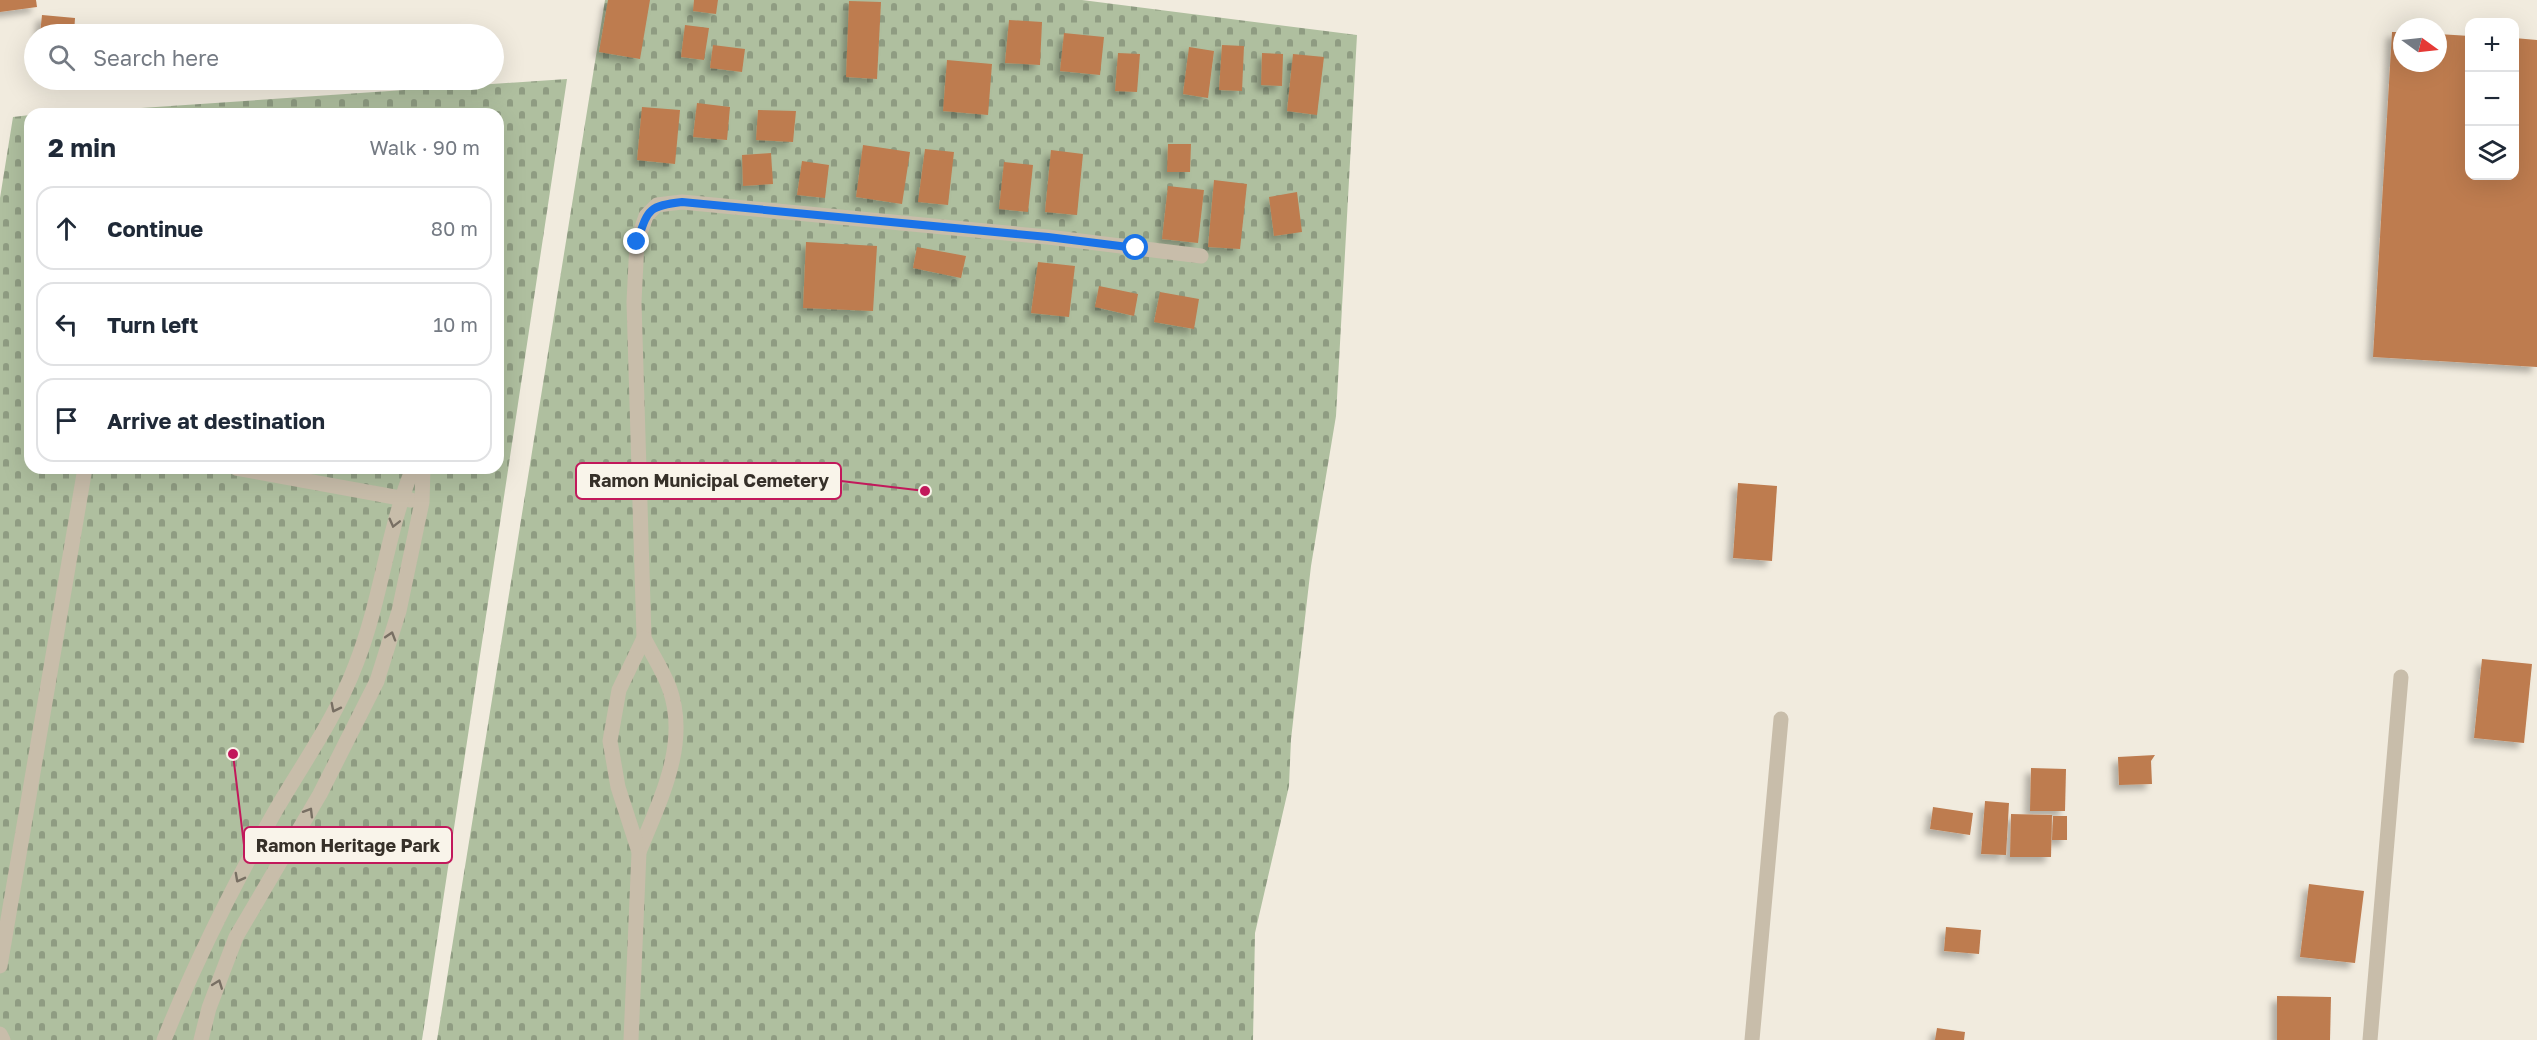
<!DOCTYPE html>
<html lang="en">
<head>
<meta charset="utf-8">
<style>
	:root { --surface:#fff; --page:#f2f2f3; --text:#1f2937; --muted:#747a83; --line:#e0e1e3 }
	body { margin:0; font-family:"Golos Text",sans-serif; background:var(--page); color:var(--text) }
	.controls { position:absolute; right:18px; top:18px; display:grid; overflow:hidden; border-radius:12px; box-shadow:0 6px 24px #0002 }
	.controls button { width:54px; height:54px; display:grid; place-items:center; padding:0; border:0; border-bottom:2px solid var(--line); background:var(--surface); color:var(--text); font:30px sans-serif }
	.compass { position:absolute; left:2393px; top:18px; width:54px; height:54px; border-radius:50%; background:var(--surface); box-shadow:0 6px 24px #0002; rotate:105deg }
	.stop { position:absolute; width:18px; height:18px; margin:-14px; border:4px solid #1a73e8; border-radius:50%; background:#fff }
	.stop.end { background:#1a73e8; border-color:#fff; box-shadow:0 2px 6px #0008 }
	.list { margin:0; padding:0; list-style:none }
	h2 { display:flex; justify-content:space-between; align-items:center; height:78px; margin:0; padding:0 24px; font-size:26px }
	h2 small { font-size:20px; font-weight:400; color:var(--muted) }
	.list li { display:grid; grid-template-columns:39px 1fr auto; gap:18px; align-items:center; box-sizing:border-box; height:84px; margin:0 12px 12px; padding:0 12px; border:2px solid var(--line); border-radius:18px }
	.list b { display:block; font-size:22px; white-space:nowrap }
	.list em { font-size:20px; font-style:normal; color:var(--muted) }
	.icon { flex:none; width:33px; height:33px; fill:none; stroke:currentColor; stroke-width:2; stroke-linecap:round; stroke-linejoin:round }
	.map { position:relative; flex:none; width:2537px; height:1040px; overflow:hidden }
	.search { position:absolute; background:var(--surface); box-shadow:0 6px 24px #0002; left:24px; top:24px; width:480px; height:66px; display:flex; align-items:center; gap:15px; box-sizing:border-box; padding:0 21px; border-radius:33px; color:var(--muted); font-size:22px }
	.panel { position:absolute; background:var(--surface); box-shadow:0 6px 24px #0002; left:24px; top:108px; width:480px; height:366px; border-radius:18px }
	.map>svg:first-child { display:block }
</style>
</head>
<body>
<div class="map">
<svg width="2537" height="1040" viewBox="0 0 2537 1040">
	<defs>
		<pattern id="cemetery-stones" width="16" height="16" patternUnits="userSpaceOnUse" patternTransform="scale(1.5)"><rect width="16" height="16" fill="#afbf9f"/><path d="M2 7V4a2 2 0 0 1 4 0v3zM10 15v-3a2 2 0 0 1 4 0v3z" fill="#8f9c82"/></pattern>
		<filter id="shadow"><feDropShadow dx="-5.5" dy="5.5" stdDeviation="3" flood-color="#0004"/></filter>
	</defs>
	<rect width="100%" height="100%" fill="#f1ebde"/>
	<g fill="url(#cemetery-stones)">
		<polygon points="605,0 1082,0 1357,35 1336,416 1311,566 1291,739 1289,786 1255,933 1253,1040 437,1040"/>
		<polygon points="567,79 422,1040 0,1040 0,198 13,117 30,115 30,468 498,468 498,114 52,114"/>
	</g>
	<g fill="#be7c4f" filter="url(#shadow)">
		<polygon points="0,0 36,0 37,7 0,12"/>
		<polygon points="608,0 650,0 640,59 599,52"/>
		<polygon points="694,0 718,0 716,14 693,11"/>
		<polygon points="849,1 881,2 877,79 846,77"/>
		<polygon points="42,15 75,18 74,34 40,34"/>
		<polygon points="1009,20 1042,22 1040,65 1005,63"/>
		<polygon points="685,25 709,28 704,60 681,57"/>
		<polygon points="2392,32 2402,32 2402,63 2438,63 2438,34 2470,36 2470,176 2514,176 2514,38 2537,40 2537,367 2373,357"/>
		<polygon points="1064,33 1104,37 1100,75 1060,71"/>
		<polygon points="713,45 745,49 742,72 710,68"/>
		<polygon points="1222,45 1244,46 1242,91 1219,90"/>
		<polygon points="1189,47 1214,51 1208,98 1183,94"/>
		<polygon points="1118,53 1140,54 1137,92 1115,91"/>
		<polygon points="1262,53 1283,54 1282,86 1261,85"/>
		<polygon points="1293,54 1324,57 1317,115 1287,111"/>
		<polygon points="947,60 992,64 988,115 943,111"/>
		<polygon points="697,103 730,107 727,140 693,137"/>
		<polygon points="642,107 680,110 675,164 637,160"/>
		<polygon points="758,110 796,111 793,142 756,140"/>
		<polygon points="1168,144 1191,144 1190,172 1167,172"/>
		<polygon points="863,145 910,152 902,204 856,197"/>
		<polygon points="925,149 954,152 948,205 918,202"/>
		<polygon points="1051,150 1083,154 1077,215 1045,212"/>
		<polygon points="771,153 773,184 743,186 742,155"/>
		<polygon points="802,161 829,165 825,198 797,195"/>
		<polygon points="1004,162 1033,165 1028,212 999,209"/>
		<polygon points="1214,180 1247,184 1240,249 1208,247"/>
		<polygon points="1168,186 1204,190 1198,243 1162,239"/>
		<polygon points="1297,192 1302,232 1274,236 1269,197"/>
		<polygon points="806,242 877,246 873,311 803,308"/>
		<polygon points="917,247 966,256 961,278 913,268"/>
		<polygon points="1038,262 1075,266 1069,317 1031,313"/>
		<polygon points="1099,286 1138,294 1134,316 1095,307"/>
		<polygon points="1160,292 1199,299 1194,329 1154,322"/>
		<polygon points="1738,483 1777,486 1772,561 1733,558"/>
		<polygon points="2482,659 2532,664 2524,743 2474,738"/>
		<polygon points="2155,755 2151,761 2152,784 2119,785 2118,757"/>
		<polygon points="2031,768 2066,769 2065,811 2030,811"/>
		<polygon points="1985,801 2009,803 2006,855 1981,854"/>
		<polygon points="1933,807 1973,813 1970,835 1930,829"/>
		<polygon points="2011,814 2052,815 2051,857 2010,857"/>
		<polygon points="2053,816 2067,816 2067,840 2052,840"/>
		<polygon points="2309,884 2364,891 2355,963 2300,957"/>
		<polygon points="1946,927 1981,930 1979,954 1944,951"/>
		<polygon points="2277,996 2331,997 2330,1040 2277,1040"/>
		<polygon points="1937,1028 1965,1032 1964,1040 1935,1040"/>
	</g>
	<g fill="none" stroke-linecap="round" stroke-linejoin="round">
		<g stroke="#c8bdaa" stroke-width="15">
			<path d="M639 852C660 800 690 743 669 687 663 671 652 654 644 638L634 302 637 242 646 216 657 205 682 202 1048 237 1201 256"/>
			<polyline points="631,1040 639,852 618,787 610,741 619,690 644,638"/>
			<polyline points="1752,1040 1781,719"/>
			<polyline points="2370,1040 2401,677"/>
		</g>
		<g stroke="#c8bdaa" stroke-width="15">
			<polyline points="236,468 411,500"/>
			<polyline points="0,966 85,468"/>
			<polyline points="0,1034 3,1040"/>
			<path d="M164 1040C195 962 232 888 273 815 301 766 336 718 356 664 381 601 387 531 413 468"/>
			<polyline points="201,1040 209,1008 236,937 320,794 377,681 399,611 422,502 423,468"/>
		</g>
	</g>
	<defs><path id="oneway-chevron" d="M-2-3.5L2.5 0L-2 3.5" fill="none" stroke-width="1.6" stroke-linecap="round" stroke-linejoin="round" transform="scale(1.5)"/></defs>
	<g stroke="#786f63">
		<use href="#oneway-chevron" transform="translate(394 523) rotate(104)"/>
		<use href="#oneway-chevron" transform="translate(391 636) rotate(-73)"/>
		<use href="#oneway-chevron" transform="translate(335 708) rotate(117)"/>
		<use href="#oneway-chevron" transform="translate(309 812) rotate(-59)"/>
		<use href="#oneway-chevron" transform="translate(239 878) rotate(118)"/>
		<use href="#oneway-chevron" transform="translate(218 984) rotate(-69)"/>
	</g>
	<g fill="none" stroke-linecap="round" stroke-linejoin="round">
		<path stroke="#1a73e8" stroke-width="8" d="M637 242C648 210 647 206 682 202L1048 237 1136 248"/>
	</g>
	<path fill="none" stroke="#c2185b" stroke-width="2" d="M925 491L841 481M233 754L244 845"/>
	<g fill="#c2185b" stroke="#f9f4ea" stroke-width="2">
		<circle cx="925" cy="491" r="6"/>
		<circle cx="233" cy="754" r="6"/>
	</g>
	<g fill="#f9f4ea" stroke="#c2185b" stroke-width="2">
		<rect x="576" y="463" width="265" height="36" rx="6"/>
		<rect x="244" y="827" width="208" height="36" rx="6"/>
	</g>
	<g font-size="18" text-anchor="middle" font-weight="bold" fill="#363029">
		<text x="709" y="487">Ramon Municipal Cemetery</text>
		<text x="348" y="852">Ramon Heritage Park</text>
	</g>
</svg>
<div class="controls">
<button>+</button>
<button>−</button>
<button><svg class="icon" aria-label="layers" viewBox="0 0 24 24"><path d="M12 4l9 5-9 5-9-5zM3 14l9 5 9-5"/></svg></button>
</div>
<svg class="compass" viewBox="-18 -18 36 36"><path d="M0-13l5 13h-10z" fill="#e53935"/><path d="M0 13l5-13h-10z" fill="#747a83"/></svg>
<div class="stop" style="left:1136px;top:248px"></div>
<div class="stop end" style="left:637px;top:242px"></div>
<div class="search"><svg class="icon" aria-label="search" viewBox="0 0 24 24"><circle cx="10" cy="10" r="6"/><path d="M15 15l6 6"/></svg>Search here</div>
<section class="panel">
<h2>2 min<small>Walk · 90 m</small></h2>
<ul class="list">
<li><svg class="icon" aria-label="ahead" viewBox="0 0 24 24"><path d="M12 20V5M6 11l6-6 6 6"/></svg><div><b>Continue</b></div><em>80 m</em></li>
<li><svg class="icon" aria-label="left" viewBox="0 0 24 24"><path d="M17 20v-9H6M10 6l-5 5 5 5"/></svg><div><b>Turn left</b></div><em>10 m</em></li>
<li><svg class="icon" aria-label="arrive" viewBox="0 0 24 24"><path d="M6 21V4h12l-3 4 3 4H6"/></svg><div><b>Arrive at destination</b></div></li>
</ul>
</section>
</div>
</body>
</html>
